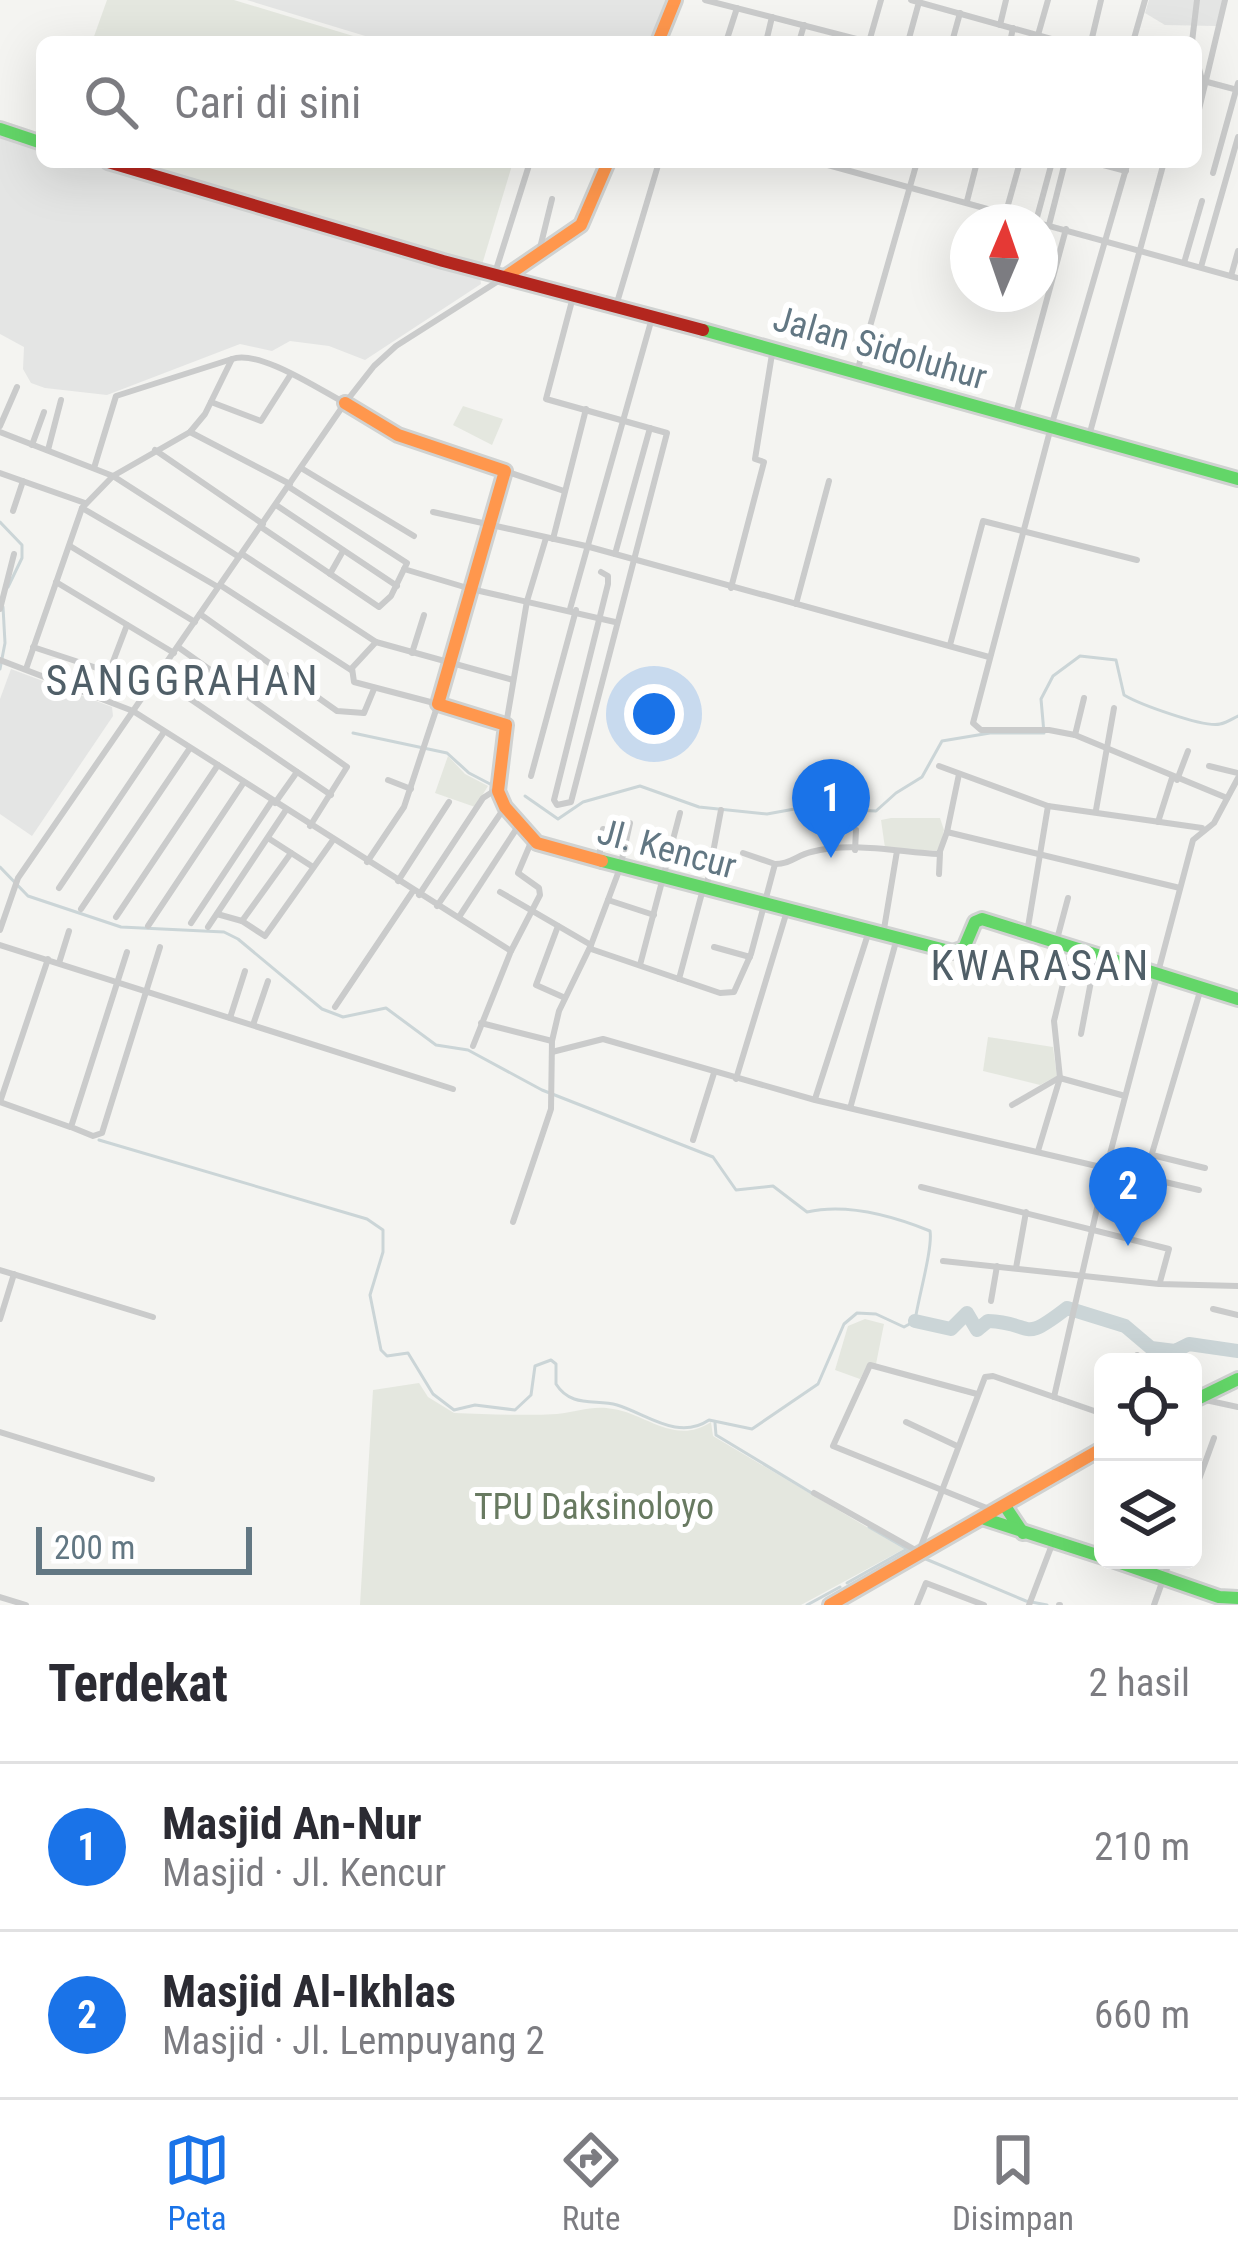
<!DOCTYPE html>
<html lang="id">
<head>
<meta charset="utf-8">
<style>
	:root { --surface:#fff; --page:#f7f7f7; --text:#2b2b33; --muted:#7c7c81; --line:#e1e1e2; --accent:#1a73e8 }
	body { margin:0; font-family:"Roboto Condensed",sans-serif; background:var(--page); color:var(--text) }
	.controls { position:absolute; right:36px; bottom:36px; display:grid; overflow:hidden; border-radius:18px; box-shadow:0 12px 48px #0002 }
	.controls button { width:108px; height:108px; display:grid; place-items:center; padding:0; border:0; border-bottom:3px solid var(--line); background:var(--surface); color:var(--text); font:60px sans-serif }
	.compass { position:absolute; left:950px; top:204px; width:108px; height:108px; border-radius:50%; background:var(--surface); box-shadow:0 12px 48px #0002; rotate:2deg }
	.scale { position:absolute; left:36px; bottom:30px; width:216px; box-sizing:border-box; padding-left:12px; border:6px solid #627783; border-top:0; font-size:33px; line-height:42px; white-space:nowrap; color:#627783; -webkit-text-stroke:9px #fff; paint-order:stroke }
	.you { position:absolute; left:654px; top:714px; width:42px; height:42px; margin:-30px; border:9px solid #fff; border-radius:50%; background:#1a73e8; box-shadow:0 0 0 18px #1a73e833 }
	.badge { display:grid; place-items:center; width:78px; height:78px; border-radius:50%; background:var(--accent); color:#fff; font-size:39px; font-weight:700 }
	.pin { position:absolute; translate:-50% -99px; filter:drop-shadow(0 3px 6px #0008) }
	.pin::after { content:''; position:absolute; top:63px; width:42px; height:36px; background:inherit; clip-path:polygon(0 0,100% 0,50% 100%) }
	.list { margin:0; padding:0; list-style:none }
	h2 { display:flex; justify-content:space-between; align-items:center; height:156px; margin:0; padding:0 48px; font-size:51px }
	h2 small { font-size:39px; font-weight:400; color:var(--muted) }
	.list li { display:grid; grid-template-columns:78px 1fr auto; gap:36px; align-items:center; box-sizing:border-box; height:168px; padding:0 48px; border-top:3px solid var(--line) }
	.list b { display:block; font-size:45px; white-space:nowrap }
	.list p { margin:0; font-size:39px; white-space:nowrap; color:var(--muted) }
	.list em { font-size:39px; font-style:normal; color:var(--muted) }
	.icon { flex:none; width:66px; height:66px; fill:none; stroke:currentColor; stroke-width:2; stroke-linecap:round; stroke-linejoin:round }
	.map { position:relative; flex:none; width:1238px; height:1605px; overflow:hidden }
	.search { position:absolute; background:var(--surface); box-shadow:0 12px 48px #0002; left:36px; right:36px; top:36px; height:132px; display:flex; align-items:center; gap:30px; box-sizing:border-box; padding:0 42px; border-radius:18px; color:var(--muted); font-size:45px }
	.sheet { height:492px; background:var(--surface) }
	nav { display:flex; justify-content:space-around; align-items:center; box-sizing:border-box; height:168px; border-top:3px solid var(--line); background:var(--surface); font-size:33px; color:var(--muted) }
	nav a { display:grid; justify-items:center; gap:6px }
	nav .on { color:var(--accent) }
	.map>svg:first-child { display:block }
</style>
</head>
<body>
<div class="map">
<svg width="1238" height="1605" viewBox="0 0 1238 1605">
	<rect width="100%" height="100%" fill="#f4f4f1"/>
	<g fill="#e4e5e4">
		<polygon points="247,0 669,0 652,42 385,42"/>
		<polygon points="1149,0 1223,0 1216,26 1165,25 1145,13"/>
		<polygon points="0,138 42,150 42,162 84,162 480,277 481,284 365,360 329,346 290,341 272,351 240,344 107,395 45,388 31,383 23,369 24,347 0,334"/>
		<polygon points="11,669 112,707 113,716 32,836 0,814 0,699"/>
	</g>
	<g fill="#e4e7df">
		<polygon points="107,0 234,0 373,42 92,42"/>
		<polygon points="163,162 513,162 481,268 160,170"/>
		<polygon points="463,406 503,419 492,445 453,425"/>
		<polygon points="448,756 465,774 488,786 475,807 435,793"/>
		<polygon points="891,818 940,818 944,830 939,851 885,848 881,820"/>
		<polygon points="988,1037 1053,1047 1057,1076 1040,1085 983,1071"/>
		<polygon points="865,1319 884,1324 876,1364 866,1367 860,1379 835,1370 848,1326"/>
		<path d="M419 1383 428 1397 454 1413C487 1414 524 1416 557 1414 578 1412 592 1405 613 1409 647 1414 675 1446 711 1422L713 1436 904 1549 801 1605H360L373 1390Z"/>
	</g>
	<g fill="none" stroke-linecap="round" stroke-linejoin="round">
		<g stroke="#cbd5d7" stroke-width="3">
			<polyline points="0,522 22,545 22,558 8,587"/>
			<polyline points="0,669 5,643 3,607"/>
			<polyline points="353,733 447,753 469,773 492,785"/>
			<path d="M525 796 558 819 583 802 640 786 699 807 767 814 800 808 876 811 896 793 922 777 942 741 990 733H1044L1041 699 1053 676 1080 656 1116 660 1124 695C1139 704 1204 728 1220 724 1226 723 1232 719 1238 716"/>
			<path d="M0 867 28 896 121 927 224 932 238 939 322 1009 343 1017 386 1008 436 1045 468 1050 542 1090 713 1157 736 1190 773 1186 807 1212C847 1203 893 1216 930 1231 933 1248 918 1299 915 1321L904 1327 876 1314 857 1313 844 1324 818 1384 752 1429 709 1420C678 1441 647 1414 617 1405 595 1399 571 1408 556 1384V1364L551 1360 535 1366 531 1395 515 1410 475 1405 454 1410 433 1394 408 1353 387 1356 381 1350 370 1295 383 1252V1230L367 1219 99 1140"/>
			<polyline points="715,1423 716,1435 815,1495"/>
			<polyline points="869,1527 912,1552"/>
			<polyline points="921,1557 1026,1601 1047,1605"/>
			<polyline points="847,1583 907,1549"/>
			<polyline points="807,1605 840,1587"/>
		</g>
		<path stroke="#cbd5d7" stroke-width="14" d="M915 1321 951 1329 967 1313 977 1330 988 1321C1036 1323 1019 1345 1067 1308L1125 1326 1151 1348 1175 1351 1189 1344 1238 1351"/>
		<g stroke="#d0d2d1" stroke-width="18">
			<g id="fast">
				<polyline points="0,129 42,143"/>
				<polyline points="703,330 1238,479"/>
				<polyline points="602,861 953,952 964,948 975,922 982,919 1238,999"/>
				<polyline points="1193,1401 1238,1379"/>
				<polyline points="1005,1506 1023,1533"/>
				<polyline points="985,1519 1103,1557"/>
				<polyline points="1112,1560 1219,1597 1238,1598"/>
			</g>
		</g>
		<g stroke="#d0d2d1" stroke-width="18">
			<g id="slow">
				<polyline points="658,42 675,0"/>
				<polyline points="505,277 581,225 608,162"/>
				<polyline points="345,403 398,435 505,471 438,704 506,725 498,791 505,807 537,843 602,861"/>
				<polyline points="830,1605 1103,1448"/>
			</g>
		</g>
		<g stroke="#d0d2d1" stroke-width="18">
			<polyline id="jam" points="108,162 443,261 703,330"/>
		</g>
		<g stroke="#cacbcb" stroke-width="6">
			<polyline points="705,0 868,42"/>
			<polyline points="911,0 1062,42"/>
			<polyline points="1000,25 1006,0"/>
			<polyline points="1038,35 1048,0"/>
			<polyline points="726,42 737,8"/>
			<polyline points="766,42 772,17"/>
			<polyline points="799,42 804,25"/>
			<polyline points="869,42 881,0"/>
			<polyline points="908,42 919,2"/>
			<polyline points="952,42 960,13"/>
			<polyline points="1010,42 1013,28"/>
			<polyline points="1091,42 1101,0"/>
			<polyline points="1133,42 1145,0"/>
			<polyline points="1192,42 1197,0"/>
			<polyline points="1196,57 1202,80"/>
			<polyline points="1196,79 1238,90"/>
			<polyline points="1196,122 1225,0"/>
			<polyline points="817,162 1238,278"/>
			<polyline points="1092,162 1126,171"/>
			<polyline points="1128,162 1051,427 973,723 981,730 1049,730 1075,735 1227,798"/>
			<polyline points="1213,173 1238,83"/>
			<polyline points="967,201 977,162"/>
			<polyline points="1006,212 1020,162"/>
			<polyline points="1036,221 1052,162"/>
			<polyline points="1049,225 1065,162"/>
			<polyline points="539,252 552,199"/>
			<polyline points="1184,263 1202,201"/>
			<polyline points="1201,267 1238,137"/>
			<polyline points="495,273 530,162"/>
			<polyline points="1231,276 1238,251"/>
			<polyline points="573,297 546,399 667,433 571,802 557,805 554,800 608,584 608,576 601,572"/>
			<polyline points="616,306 659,162"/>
			<polyline points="857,372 917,162"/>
			<polyline points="211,402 261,421 291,374"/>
			<polyline points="1015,417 1066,229"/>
			<polyline points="0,426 17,387"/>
			<polyline points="0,432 113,476 239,557"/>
			<polyline points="190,432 290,484"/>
			<polyline points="1089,436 1164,162"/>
			<polyline points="32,445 44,412"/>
			<polyline points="48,450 61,400"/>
			<polyline points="155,450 263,524"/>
			<polyline points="94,468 116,396 232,359"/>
			<polyline points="301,468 414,536"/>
			<polyline points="505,471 564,491"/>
			<polyline points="0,473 85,503"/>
			<polyline points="276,505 397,586"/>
			<polyline points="82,508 218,587"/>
			<polyline points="13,511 23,481"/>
			<polyline points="433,512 586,546 989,657"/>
			<polyline points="261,527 379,607 391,596 407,563 289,487"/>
			<polyline points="553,539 586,409"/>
			<polyline points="70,546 195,622"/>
			<polyline points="242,554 376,642 513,680"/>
			<polyline points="615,554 650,428"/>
			<polyline points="404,569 471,589 615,622"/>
			<polyline points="330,574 343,551"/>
			<polyline points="56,582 174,653"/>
			<polyline points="220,585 351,670"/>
			<polyline points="731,588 764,462 755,459 773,348"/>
			<polyline points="796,604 829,481"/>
			<polyline points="0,609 14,554"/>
			<polyline points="570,609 652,318"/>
			<polyline points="200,614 337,711 364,713 374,689"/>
			<polyline points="950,645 983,521 1137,560"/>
			<polyline points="33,647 109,672 127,625"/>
			<polyline points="178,647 347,767 310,826"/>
			<polyline points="412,653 424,615"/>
			<polyline points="0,660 133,711 511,951"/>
			<path d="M26 669 82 508 113 476 190 432 205 414 232 359C259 349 320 390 345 403"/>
			<polyline points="158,677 331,795"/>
			<polyline points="506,725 527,601 546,538"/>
			<polyline points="1075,735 1084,698"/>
			<polyline points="939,766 1048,806 1202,828"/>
			<polyline points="1209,766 1238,773"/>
			<polyline points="531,776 576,610"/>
			<polyline points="388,780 411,789"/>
			<polyline points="1177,780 1188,751"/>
			<polyline points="275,803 297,772"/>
			<polyline points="1096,810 1114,708"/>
			<polyline points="1158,822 1172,778"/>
			<polyline points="947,832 959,774"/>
			<polyline points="268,838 313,867"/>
			<polyline points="855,850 856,830"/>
			<polyline points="599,859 603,829"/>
			<polyline points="367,862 404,807 438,704 354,682 352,668 376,642"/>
			<path d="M775 864C791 864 797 855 811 852 849 841 899 852 939 854L947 832 1180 888"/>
			<polyline points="939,874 940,853"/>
			<polyline points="398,881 449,802"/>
			<polyline points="59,888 164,732"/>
			<polyline points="706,890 721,810"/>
			<polyline points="500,892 591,945"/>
			<polyline points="419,895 483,798 497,789"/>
			<polyline points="608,900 654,915"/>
			<polyline points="437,906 505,807"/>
			<polyline points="81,909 190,748"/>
			<polyline points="217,914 242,921 265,936 333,840"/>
			<polyline points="116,917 218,765"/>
			<polyline points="459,917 519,825"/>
			<polyline points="242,921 291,853"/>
			<polyline points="191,923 272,801"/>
			<polyline points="148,926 244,782"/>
			<polyline points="558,926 536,985 563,997"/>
			<polyline points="208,927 286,810"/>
			<polyline points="0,930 18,878 345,403 374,366 396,346 503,278"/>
			<polyline points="1027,933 1048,806"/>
			<polyline points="883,935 897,851"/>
			<polyline points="1056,943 1068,898"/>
			<polyline points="0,945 453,1089"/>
			<polyline points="714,947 750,957"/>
			<polyline points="591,949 720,993 734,992 751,954 775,864 743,853"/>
			<polyline points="127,952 71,1127 93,1136 102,1133 160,947"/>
			<polyline points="59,963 69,931"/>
			<polyline points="640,965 680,813"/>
			<polyline points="679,979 703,889"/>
			<polyline points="335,1007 413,891"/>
			<polyline points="230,1018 245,971"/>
			<polyline points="481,1023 552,1041"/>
			<polyline points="253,1025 268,981"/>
			<polyline points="1081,1034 1096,955"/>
			<polyline points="473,1046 511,951 540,895 539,888 518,873 532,840"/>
			<polyline points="552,1052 603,1039 815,1100 1199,1190"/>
			<polyline points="1060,1078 1125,1096"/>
			<polyline points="736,1079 787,911"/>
			<polyline points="815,1099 869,931"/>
			<polyline points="0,1102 48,959"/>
			<polyline points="0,1102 70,1127"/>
			<polyline points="851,1105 897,938"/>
			<polyline points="1012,1105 1057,1079"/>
			<polyline points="693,1140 714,1073"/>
			<polyline points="1038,1151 1060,1078 1054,1021 1072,947"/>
			<polyline points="1152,1155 1205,1168"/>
			<polyline points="1145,1177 1201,988"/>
			<polyline points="921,1187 1169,1249 1160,1282"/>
			<polyline points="513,1222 551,1109 552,1041 559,1011 591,945 620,868 630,823"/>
			<polyline points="1126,1237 1143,1177"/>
			<polyline points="943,1261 1159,1284 1238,1286"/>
			<polyline points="1016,1268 1026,1212"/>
			<polyline points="0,1270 153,1317"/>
			<polyline points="991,1301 997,1266"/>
			<polyline points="1213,1309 1238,1315"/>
			<polyline points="0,1319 14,1274"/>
			<polyline points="1135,1362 1137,1355"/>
			<polyline points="977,1394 870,1365 833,1446 994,1511"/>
			<polyline points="1054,1397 1106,1169 1193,840 1214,823 1238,778"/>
			<polyline points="1201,1399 1238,1407"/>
			<polyline points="906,1422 957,1446"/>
			<polyline points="0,1432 152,1479"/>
			<polyline points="814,1493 919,1552"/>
			<polyline points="1193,1496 1214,1438"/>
			<polyline points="918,1554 985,1377 993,1376 1103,1414"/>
			<polyline points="1096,1555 1103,1537"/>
			<polyline points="0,1597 26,1605"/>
			<polyline points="917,1605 926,1583 984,1605"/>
			<polyline points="1029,1605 1053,1542"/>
			<polyline points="1059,1605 1060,1605"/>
			<polyline points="1154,1605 1170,1560"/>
		</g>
		<use href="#fast" stroke="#63d668" stroke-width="12"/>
		<use href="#slow" stroke="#ff974d" stroke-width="12"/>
		<use href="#jam" stroke="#b3261e" stroke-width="12"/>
	</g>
	<g text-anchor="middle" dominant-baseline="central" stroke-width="12" stroke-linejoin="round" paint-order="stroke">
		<g font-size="36" fill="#627783" stroke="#fff">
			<text transform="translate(880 348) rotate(16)">Jalan Sidoluhur</text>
			<text transform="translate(667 849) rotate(15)">Jl. Kencur</text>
		</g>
		<g font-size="36" fill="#687a61" stroke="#fff">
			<text x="594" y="1507">TPU Daksinoloyo</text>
		</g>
		<g font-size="42" letter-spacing="3" fill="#505f68" stroke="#fff">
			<text x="183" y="680">SANGGRAHAN</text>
			<text x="1041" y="965">KWARASAN</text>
		</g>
	</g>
</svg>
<div class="controls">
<button><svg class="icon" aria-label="locate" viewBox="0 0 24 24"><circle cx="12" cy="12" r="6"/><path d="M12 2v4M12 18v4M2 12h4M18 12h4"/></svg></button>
<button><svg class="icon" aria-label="layers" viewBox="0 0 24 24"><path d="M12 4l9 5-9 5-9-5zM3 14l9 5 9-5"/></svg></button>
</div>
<svg class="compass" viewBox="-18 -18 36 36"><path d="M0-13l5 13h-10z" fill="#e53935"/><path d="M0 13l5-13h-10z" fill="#7c7c81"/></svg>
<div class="scale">200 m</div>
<div class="you"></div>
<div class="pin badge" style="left:831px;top:858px">1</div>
<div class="pin badge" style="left:1128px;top:1246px">2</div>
<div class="search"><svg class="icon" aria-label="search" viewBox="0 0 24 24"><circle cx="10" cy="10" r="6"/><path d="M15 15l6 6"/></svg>Cari di sini</div>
</div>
<section class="sheet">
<h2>Terdekat<small>2 hasil</small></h2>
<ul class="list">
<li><span class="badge">1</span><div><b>Masjid An-Nur</b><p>Masjid · Jl. Kencur</p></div><em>210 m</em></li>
<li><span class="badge">2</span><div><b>Masjid Al-Ikhlas</b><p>Masjid · Jl. Lempuyang 2</p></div><em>660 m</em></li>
</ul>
</section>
<nav>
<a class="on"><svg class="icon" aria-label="map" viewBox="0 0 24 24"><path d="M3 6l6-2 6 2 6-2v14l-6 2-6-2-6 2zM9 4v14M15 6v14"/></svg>Peta</a>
<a><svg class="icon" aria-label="directions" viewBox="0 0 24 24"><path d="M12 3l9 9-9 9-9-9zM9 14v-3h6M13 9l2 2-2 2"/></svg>Rute</a>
<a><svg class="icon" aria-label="saved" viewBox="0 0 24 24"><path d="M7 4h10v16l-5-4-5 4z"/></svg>Disimpan</a>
</nav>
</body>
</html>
